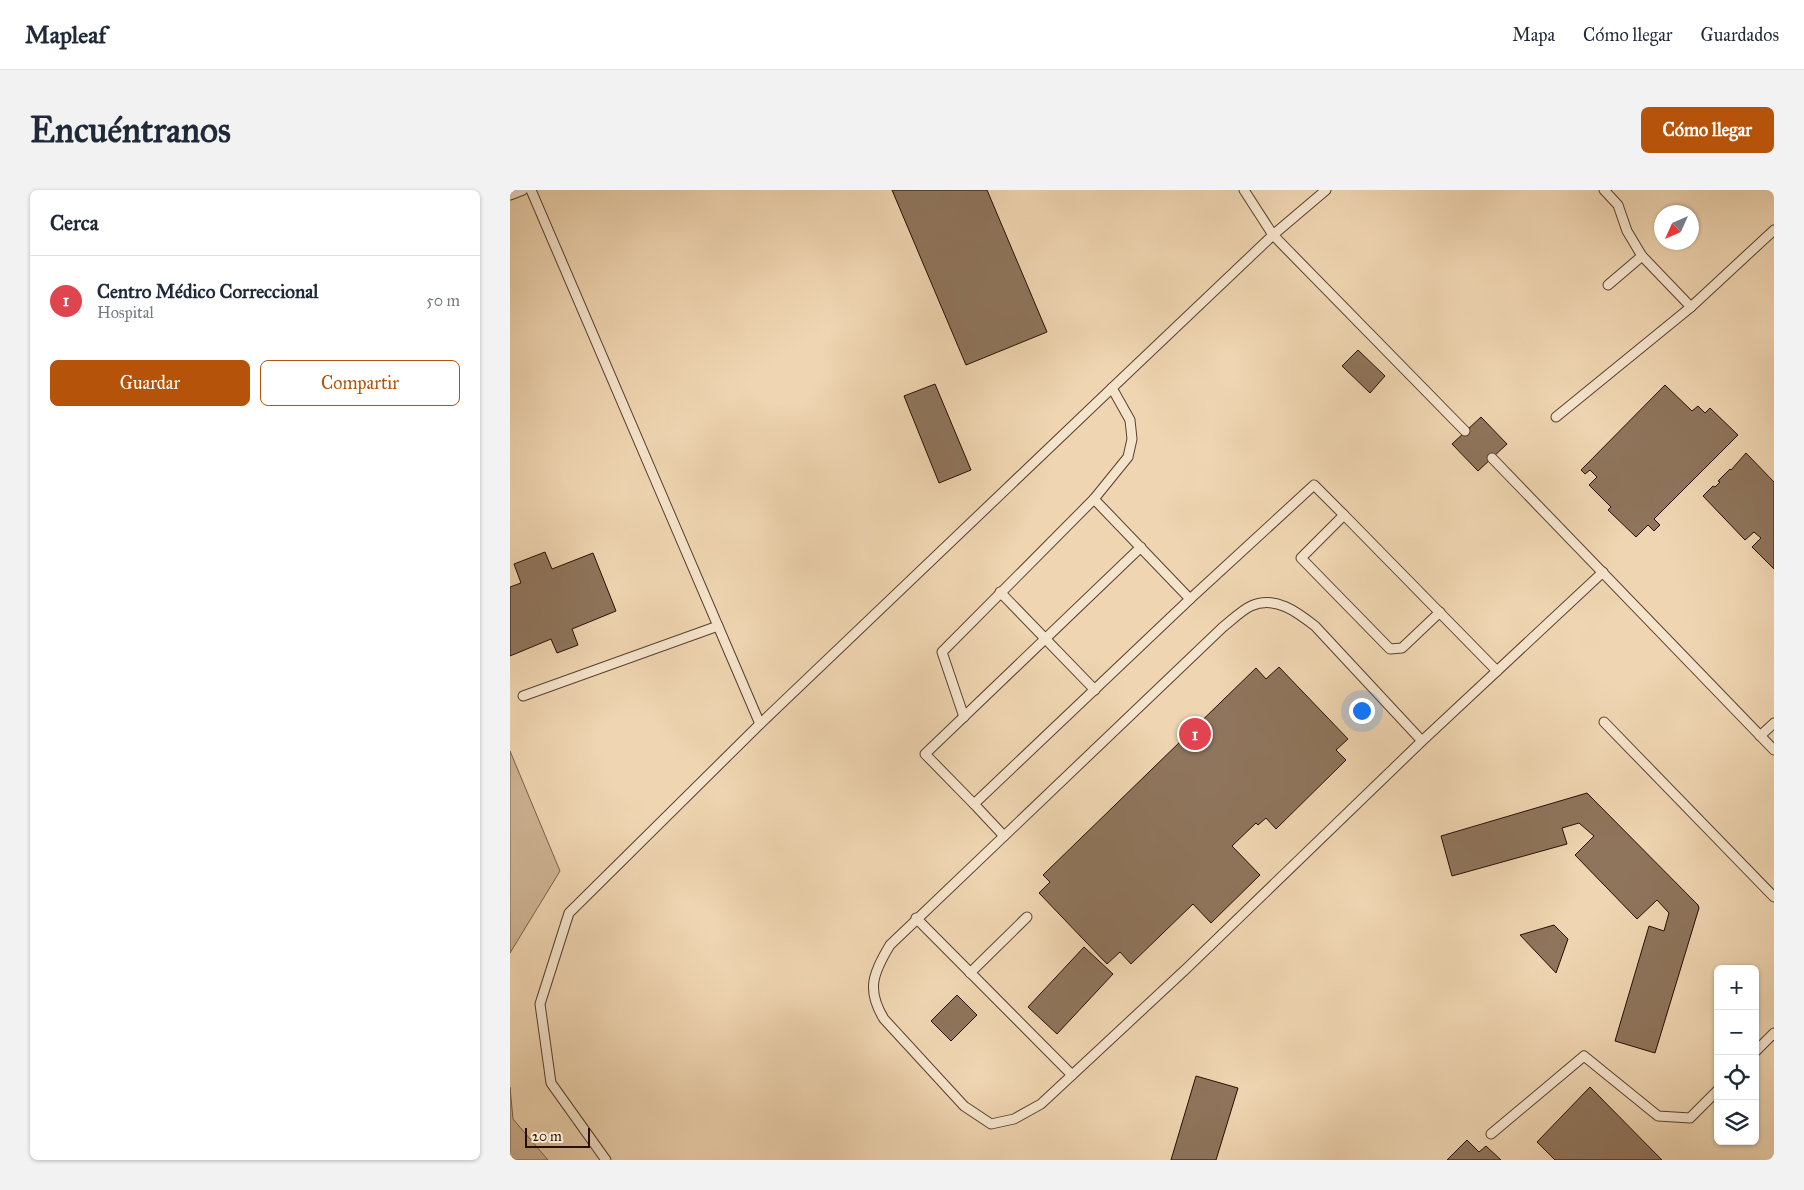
<!DOCTYPE html>
<html lang="es">
<head>
<meta charset="utf-8">
<style>
	:root { --surface:#fff; --page:#f2f2f3; --text:#1f2937; --muted:#747a83; --line:#e0e1e3; --accent:#b45309 }
	body { margin:0; font-family:"IM FELL Great Primer",serif; background:var(--page); color:var(--text) }
	.controls { position:absolute; right:15px; bottom:15px; display:grid; overflow:hidden; border-radius:8px; box-shadow:0 1px 4px #0004 }
	.controls button { width:45px; height:45px; display:grid; place-items:center; padding:0; border:0; border-bottom:1px solid var(--line); background:var(--surface); color:var(--text); font:25px sans-serif }
	.compass { position:absolute; left:1144px; top:15px; width:45px; height:45px; border-radius:50%; background:var(--surface); box-shadow:0 1px 4px #0004; rotate:225deg }
	.scale { position:absolute; left:15px; bottom:12px; width:65px; box-sizing:border-box; padding-left:5px; border:2px solid #270e00; border-top:0; font-size:14px; line-height:18px; white-space:nowrap; color:#270e00; -webkit-text-stroke:4px #f5e4cc; paint-order:stroke }
	.you { position:absolute; left:851px; top:520px; width:18px; height:18px; margin:-12px; border:4px solid #fff; border-radius:50%; background:#1a73e8; box-shadow:0 0 0 8px #1a73e833 }
	.badge { display:grid; place-items:center; width:32px; height:32px; border-radius:50%; background:var(--accent); color:#fff; font-size:16px; font-weight:700 }
	.pin { position:absolute; translate:-50% -50%; border:2px solid #fff; box-shadow:0 1px 5px #0006 }
	.list { margin:0; padding:0; list-style:none }
	h2 { display:flex; justify-content:space-between; align-items:center; height:65px; margin:0; padding:0 20px; font-size:21px }
	h2 small { font-size:16px; font-weight:400; color:var(--muted) }
	.list li { display:grid; grid-template-columns:32px 1fr auto; gap:15px; align-items:center; box-sizing:border-box; height:90px; padding:0 20px; border-top:1px solid var(--line) }
	.list b { display:block; font-size:19px; white-space:nowrap }
	.list p { margin:0; font-size:16px; white-space:nowrap; color:var(--muted) }
	.list em { font-size:16px; font-style:normal; color:var(--muted) }
	.actions { display:flex; gap:10px; padding:15px 20px }
	.actions a { flex:1; padding:11px 0; border:1px solid var(--accent); border-radius:8px; text-align:center; font-size:18px; color:var(--accent) }
	.actions .main { background:var(--accent); color:#fff }
	.icon { flex:none; width:28px; height:28px; fill:none; stroke:currentColor; stroke-width:2; stroke-linecap:round; stroke-linejoin:round }
	.map { position:relative; flex:none; width:1264px; height:970px; overflow:hidden; border-radius:8px }
	header { display:flex; align-items:center; gap:30px; box-sizing:border-box; height:70px; padding:0 25px; background:var(--surface); border-bottom:1px solid var(--line) }
	header strong { font-size:24px }
	nav { display:flex; gap:28px; margin-inline-start:auto; font-size:18px }
	.intro { display:flex; align-items:center; justify-content:space-between; box-sizing:border-box; height:120px; padding:0 30px }
	h1 { margin:0; font-size:35px }
	.button { padding:12px 22px; border-radius:8px; background:var(--accent); color:#fff; font-size:18px; font-weight:700 }
	main { display:flex; gap:30px; padding:0 30px }
	aside { flex:1; background:var(--surface); border-radius:8px; box-shadow:0 1px 4px #0004 }
	.map>svg:first-child { display:block }
</style>
</head>
<body>
<header>
<strong>Mapleaf</strong>
<nav><a>Mapa</a><a>Cómo llegar</a><a>Guardados</a></nav>
</header>
<div class="intro"><h1>Encuéntranos</h1><a class="button">Cómo llegar</a></div>
<main>
<aside>
<h2>Cerca<small></small></h2>
<ul class="list">
<li><span class="badge" style="background:#e0444e">1</span><div><b>Centro Médico Correccional</b><p>Hospital</p></div><em>50 m</em></li>
</ul>
<div class="actions"><a class="main">Guardar</a><a>Compartir</a></div>
</aside>
<div class="map">
<svg width="1264" height="970" viewBox="0 0 1264 970">
	<rect width="100%" height="100%" fill="#efd5b1"/>
	<filter id="stains"><feTurbulence type="fractalNoise" baseFrequency=".004" numOctaves="4"/><feColorMatrix values="0 0 0 0 .2 0 0 0 0 .09 0 0 0 0 .02 0 0 0 .5 -.17"/></filter>
	<radialGradient id="worn" r=".72"><stop offset=".6" stop-color="#630" stop-opacity="0"/><stop offset="1" stop-color="#630" stop-opacity=".3"/></radialGradient>
	<g fill="#cdb393" stroke="#7a604a">
		<polygon points="0,561 50,681 0,763"/>
		<polygon points="0,897 3,929 38,970 0,970"/>
	</g>
	<g fill="#8f755c" stroke="#270e00">
		<polygon points="382,0 477,0 537,142 456,175"/>
		<polygon points="848,160 875,186 860,203 832,176"/>
		<polygon points="425,194 461,280 429,293 394,206"/>
		<polygon points="1155,195 1182,221 1188,216 1195,223 1200,218 1228,245 1144,329 1150,335 1144,341 1138,335 1126,347 1098,320 1101,317 1079,295 1087,287 1080,280 1075,284 1071,280"/>
		<polygon points="971,227 997,254 968,281 942,254"/>
		<polygon points="1236,263 1264,292 1264,379 1242,357 1251,348 1244,342 1235,350 1193,306 1203,296 1205,297 1210,292 1208,291 1220,279 1221,280"/>
		<polygon points="35,362 42,379 83,363 106,421 62,439 68,455 47,463 41,449 0,466 0,397 11,393 4,374"/>
		<polygon points="769,477 838,549 826,560 836,570 766,639 756,628 748,635 746,633 722,656 750,685 701,733 683,714 621,774 610,762 597,774 529,703 540,692 533,685 746,478 756,489"/>
		<polygon points="1077,603 1188,715 1189,718 1145,863 1105,851 1139,736 1154,741 1159,723 1147,710 1127,729 1065,665 1084,646 1069,633 1052,638 1057,654 942,686 931,646"/>
		<polygon points="1044,735 1058,749 1046,783 1010,745"/>
		<polygon points="574,757 603,784 547,844 518,817"/>
		<polygon points="447,805 467,825 441,851 421,831"/>
		<polygon points="686,886 728,898 706,970 661,970"/>
		<polygon points="1080,897 1152,970 1045,970 1027,952"/>
		<polygon points="957,950 969,962 976,956 991,970 937,970"/>
	</g>
	<g fill="none" stroke-linecap="round" stroke-linejoin="round">
		<g stroke="#59402c" stroke-width="11">
			<g id="lane">
				<polyline points="21,0 250,534"/>
				<polyline points="734,0 763,45 955,241"/>
				<polyline points="1094,0 1108,15 1117,41 1132,66 1181,117 1264,40"/>
				<polyline points="0,5 13,0"/>
				<polyline points="1098,95 1132,66"/>
				<polyline points="1046,227 1181,117"/>
				<polyline points="982,268 1264,560"/>
				<polyline points="584,309 680,409 464,614 415,564 631,357"/>
				<polyline points="834,325 987,481"/>
				<polyline points="490,402 585,500"/>
				<polyline points="680,409 804,295 834,325 791,368 880,459 892,458 930,422"/>
				<polyline points="13,506 208,436"/>
				<polyline points="454,527 432,462 584,309 618,267 622,249 620,230 602,198"/>
				<polyline points="1094,532 1264,707"/>
				<polyline points="1250,546 1264,533"/>
				<path d="M912 551 805 436C787 422 765 405 741 416 732 420 722 430 713 437L380 755C363 783 356 800 374 829L454 916 481 934 504 929 531 914 677 778 912 551 1093 382"/>
				<polyline points="464,614 494,646"/>
				<polyline points="406,728 562,885"/>
				<polyline points="460,783 517,727"/>
				<polyline points="1245,862 1264,843"/>
				<polyline points="981,944 1074,866 1148,926 1180,928 1208,900"/>
				<polyline points="96,970 41,893 30,814 59,723 250,534 602,198 763,45 816,0"/>
			</g>
		</g>
		<use href="#lane" stroke="#f5e4cc" stroke-width="9"/>
	</g>
	<rect width="100%" height="100%" filter="url(#stains)"/>
	<rect width="100%" height="100%" fill="url(#worn)"/>
</svg>
<div class="controls">
<button>+</button>
<button>−</button>
<button><svg class="icon" aria-label="locate" viewBox="0 0 24 24"><circle cx="12" cy="12" r="6"/><path d="M12 2v4M12 18v4M2 12h4M18 12h4"/></svg></button>
<button><svg class="icon" aria-label="layers" viewBox="0 0 24 24"><path d="M12 4l9 5-9 5-9-5zM3 14l9 5 9-5"/></svg></button>
</div>
<svg class="compass" viewBox="-18 -18 36 36"><path d="M0-13l5 13h-10z" fill="#e53935"/><path d="M0 13l5-13h-10z" fill="#747a83"/></svg>
<div class="scale">20 m</div>
<div class="you"></div>
<div class="pin badge" style="left:685px;top:544px;background:#e0444e">1</div>
</div>
</main>
</body>
</html>
